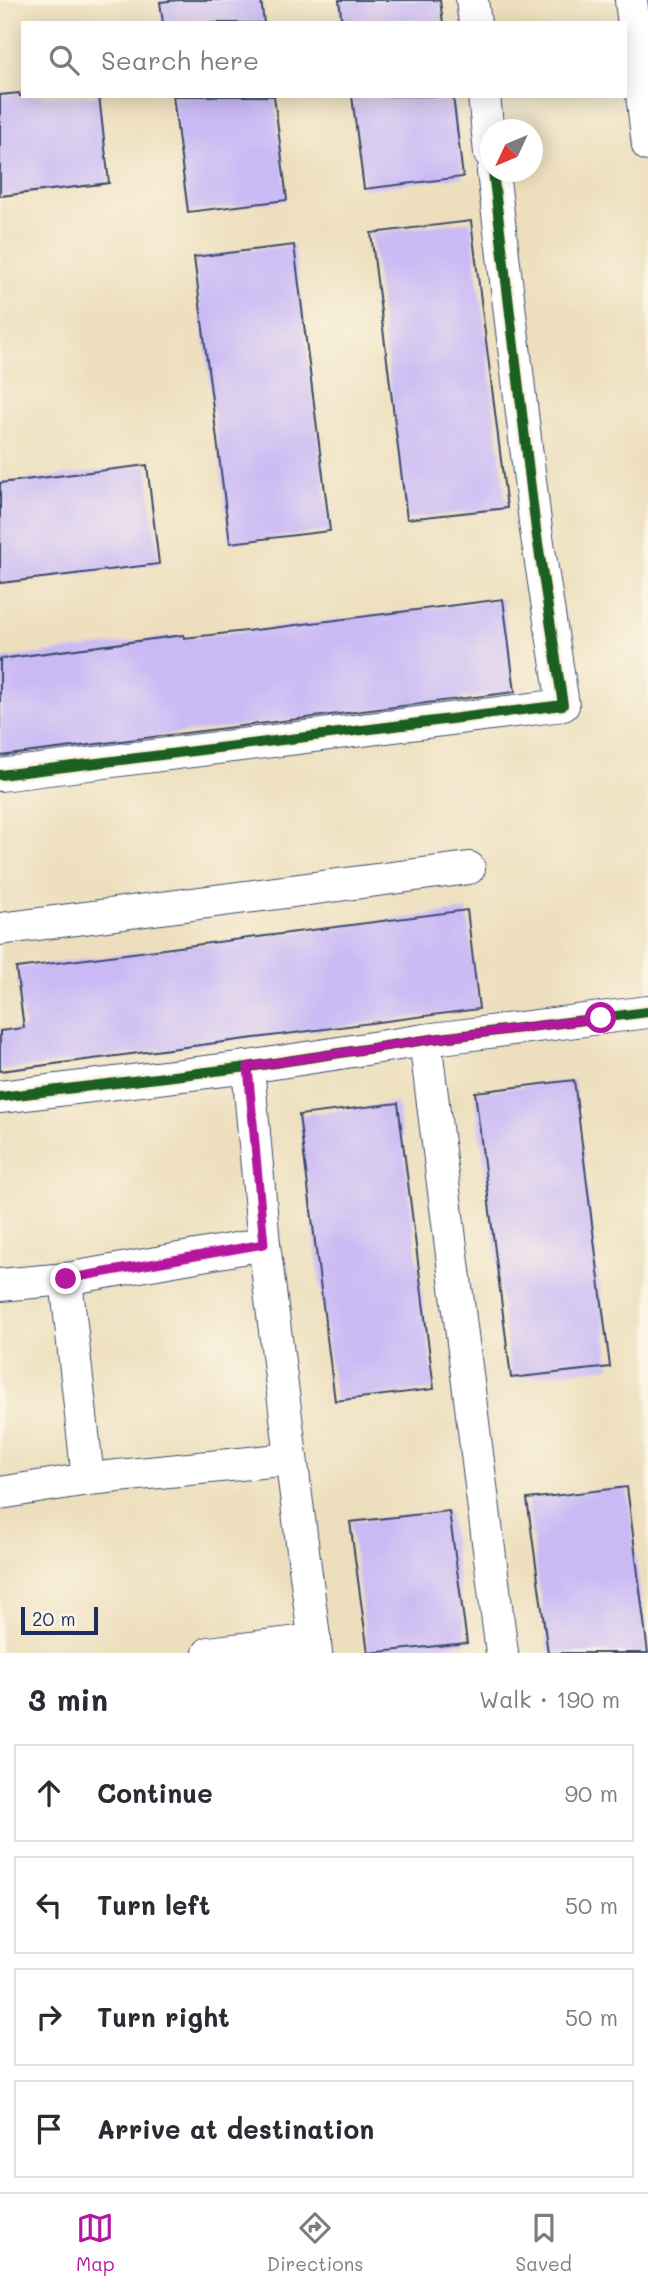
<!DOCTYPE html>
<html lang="en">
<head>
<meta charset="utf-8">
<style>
	:root { --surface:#fff; --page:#f2f2f3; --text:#2b2b33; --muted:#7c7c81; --line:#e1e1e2; --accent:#b5179e }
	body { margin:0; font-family:Mali,sans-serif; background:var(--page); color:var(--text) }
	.compass { position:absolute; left:480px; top:119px; width:63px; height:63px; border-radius:50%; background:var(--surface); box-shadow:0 4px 18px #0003; rotate:226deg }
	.scale { position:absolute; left:21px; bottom:18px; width:77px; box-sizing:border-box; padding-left:7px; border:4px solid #1b2f5e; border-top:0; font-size:19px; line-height:24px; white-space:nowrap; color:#1b2f5e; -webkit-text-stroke:5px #fcf5e5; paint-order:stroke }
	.stop { position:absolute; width:21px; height:21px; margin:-16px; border:5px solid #b5179e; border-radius:50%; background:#fff }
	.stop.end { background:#b5179e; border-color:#fff; box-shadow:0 2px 7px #0008 }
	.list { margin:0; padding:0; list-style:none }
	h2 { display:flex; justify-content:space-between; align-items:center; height:91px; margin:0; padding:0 28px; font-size:30px }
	h2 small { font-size:23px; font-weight:400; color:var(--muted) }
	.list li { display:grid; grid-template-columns:46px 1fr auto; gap:21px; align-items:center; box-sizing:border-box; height:98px; margin:0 14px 14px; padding:0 14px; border:2px solid var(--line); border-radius:0px }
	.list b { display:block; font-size:26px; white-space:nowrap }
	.list em { font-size:23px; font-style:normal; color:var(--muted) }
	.icon { flex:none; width:38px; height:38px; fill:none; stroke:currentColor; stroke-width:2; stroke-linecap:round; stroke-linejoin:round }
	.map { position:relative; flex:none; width:648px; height:1653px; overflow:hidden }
	.search { position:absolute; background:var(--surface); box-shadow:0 4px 18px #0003; left:21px; right:21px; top:21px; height:77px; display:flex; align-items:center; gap:18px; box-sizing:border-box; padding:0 24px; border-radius:0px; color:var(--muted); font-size:26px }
	.sheet { height:539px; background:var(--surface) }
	nav { display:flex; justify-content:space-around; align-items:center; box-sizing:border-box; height:98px; border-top:2px solid var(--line); background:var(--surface); font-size:19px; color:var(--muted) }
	nav a { display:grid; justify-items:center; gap:4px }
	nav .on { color:var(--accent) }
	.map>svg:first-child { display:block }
</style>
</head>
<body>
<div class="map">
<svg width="648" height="1653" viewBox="0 0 648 1653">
	<rect width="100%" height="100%" fill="#fcf5e5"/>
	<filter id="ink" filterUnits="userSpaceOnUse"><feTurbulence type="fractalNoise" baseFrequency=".0143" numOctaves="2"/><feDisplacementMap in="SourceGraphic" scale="14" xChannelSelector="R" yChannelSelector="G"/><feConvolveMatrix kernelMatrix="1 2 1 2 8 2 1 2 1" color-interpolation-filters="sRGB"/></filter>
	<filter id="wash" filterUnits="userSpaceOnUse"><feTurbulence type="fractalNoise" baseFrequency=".00686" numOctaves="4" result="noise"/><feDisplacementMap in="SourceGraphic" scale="28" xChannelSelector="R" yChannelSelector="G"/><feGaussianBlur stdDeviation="1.57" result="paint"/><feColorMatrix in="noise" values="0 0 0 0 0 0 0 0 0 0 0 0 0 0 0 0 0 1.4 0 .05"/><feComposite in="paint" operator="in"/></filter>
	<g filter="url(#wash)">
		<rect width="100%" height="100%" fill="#eddfbd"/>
		<g id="blocks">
			<g fill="#c9b9f5">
				<polygon points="178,0 261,0 264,23 163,23 160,2"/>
				<polygon points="339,0 440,0 443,23 342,23"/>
				<polygon points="19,93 20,96 99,96 109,183 0,196 0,95"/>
				<polygon points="173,96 274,96 287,200 188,212"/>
				<polygon points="352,96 453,96 463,177 364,189"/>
				<polygon points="471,221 507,508 407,519 371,233"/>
				<polygon points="294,245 330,531 230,543 194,257"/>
				<polygon points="147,465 159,564 0,583 0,483"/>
				<polygon points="503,599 515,692 0,756 0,659 184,635 184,638 272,628"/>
				<polygon points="467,910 479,1009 0,1071 0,1031 24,1028 16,968"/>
				<polygon points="574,1080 610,1367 511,1378 475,1092"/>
				<polygon points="398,1103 434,1389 335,1401 299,1115"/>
				<polygon points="627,1487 648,1653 548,1653 527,1499"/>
				<polygon points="449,1511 467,1643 368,1653 350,1522"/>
			</g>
		</g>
	</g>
	<g filter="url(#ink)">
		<use href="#blocks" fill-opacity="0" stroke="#3a496c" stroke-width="2"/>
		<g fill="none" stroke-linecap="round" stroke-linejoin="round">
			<g stroke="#3a496c" stroke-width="34">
				<g id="minor">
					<polyline points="472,0 475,23"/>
					<polyline points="631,0 648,145"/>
					<polyline points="484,96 490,153"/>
					<polyline points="0,775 563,705 536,530 493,172"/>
					<polyline points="0,929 469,868"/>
					<polyline points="425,1040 502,1653"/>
					<polyline points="248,1067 264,1244 316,1653"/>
					<polyline points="0,1097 248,1067 425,1040 648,1012"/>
					<polyline points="66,1279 88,1479"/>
					<polyline points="0,1285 66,1279 264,1244"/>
					<polyline points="0,1493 88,1479 291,1459"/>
					<polyline points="209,1653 315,1640"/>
				</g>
			</g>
			<use href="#minor" stroke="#fff" stroke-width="32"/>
			<g stroke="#fcf5e5" stroke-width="15">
				<g id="cycleway">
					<polyline points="0,775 563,705 536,530 493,172"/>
					<polyline points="0,1097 248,1067 425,1040 648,1012"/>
				</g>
			</g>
			<use href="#cycleway" stroke="#1b5e20" stroke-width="10"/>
		</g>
	</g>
	<g fill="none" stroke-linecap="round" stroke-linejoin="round" filter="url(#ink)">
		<polyline stroke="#b5179e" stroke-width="9" points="66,1279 264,1244 248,1067 425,1040 601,1018"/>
	</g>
</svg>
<svg class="compass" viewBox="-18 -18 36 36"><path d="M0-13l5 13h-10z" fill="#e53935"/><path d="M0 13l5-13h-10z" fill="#7c7c81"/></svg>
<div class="scale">20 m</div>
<div class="stop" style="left:601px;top:1018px"></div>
<div class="stop end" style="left:66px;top:1279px"></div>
<div class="search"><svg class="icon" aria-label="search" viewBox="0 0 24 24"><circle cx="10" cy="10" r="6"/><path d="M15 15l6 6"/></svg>Search here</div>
</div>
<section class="sheet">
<h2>3 min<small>Walk · 190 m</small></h2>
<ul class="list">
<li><svg class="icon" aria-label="ahead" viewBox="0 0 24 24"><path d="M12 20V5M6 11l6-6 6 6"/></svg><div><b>Continue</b></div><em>90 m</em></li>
<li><svg class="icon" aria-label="left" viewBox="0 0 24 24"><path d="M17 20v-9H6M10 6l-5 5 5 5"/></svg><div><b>Turn left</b></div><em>50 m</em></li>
<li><svg class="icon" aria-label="right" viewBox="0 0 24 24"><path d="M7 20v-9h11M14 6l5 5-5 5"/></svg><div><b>Turn right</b></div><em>50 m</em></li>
<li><svg class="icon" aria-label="arrive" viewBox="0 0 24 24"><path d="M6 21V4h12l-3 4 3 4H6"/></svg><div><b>Arrive at destination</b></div></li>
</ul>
</section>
<nav>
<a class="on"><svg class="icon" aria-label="map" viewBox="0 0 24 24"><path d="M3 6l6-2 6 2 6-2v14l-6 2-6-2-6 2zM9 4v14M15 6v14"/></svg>Map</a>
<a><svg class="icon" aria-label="directions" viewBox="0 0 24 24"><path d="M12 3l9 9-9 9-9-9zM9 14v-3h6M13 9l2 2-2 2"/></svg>Directions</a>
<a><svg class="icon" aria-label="saved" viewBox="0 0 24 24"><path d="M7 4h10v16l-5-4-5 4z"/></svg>Saved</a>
</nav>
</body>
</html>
